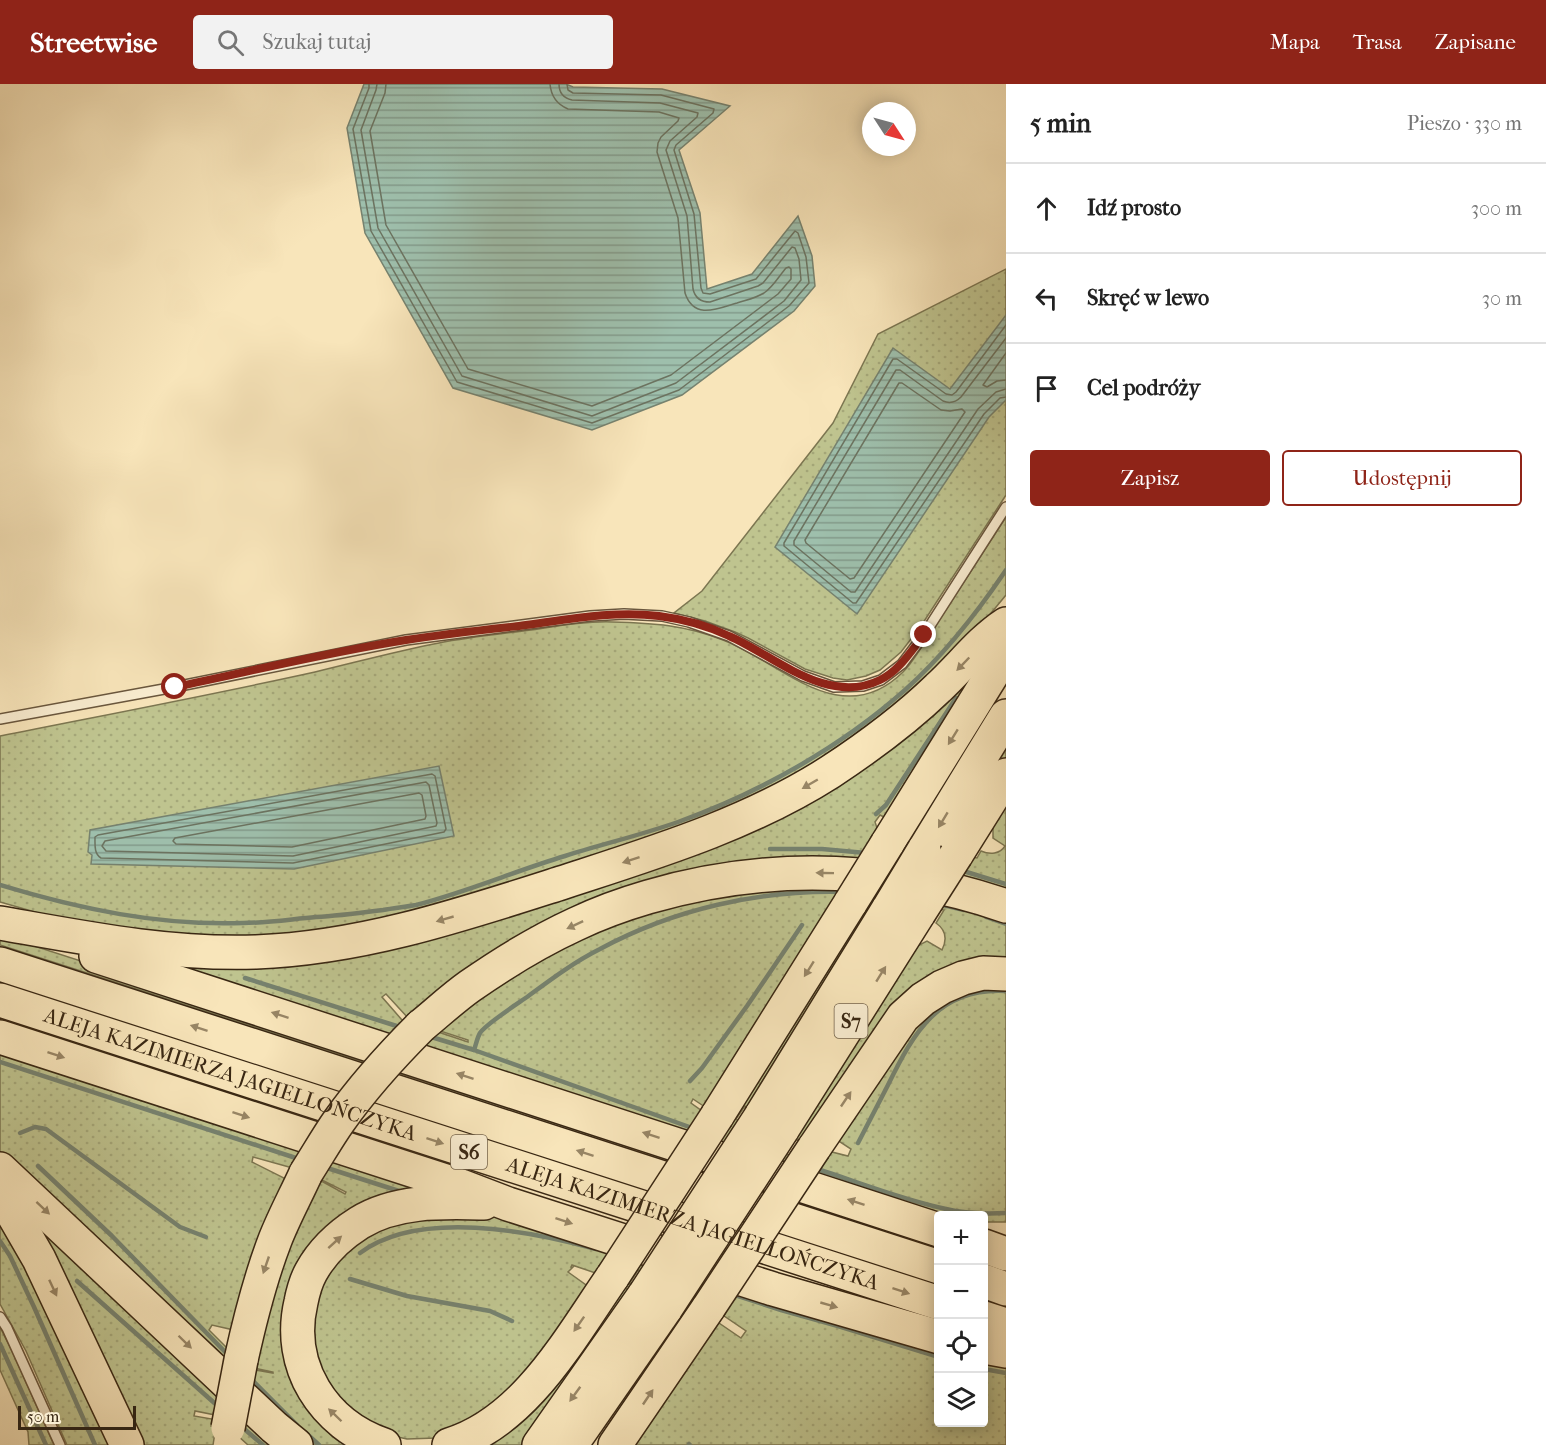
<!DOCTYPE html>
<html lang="pl">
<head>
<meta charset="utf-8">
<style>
	:root { --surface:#fff; --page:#f2f2f2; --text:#222; --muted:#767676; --line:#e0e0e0; --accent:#8f2418 }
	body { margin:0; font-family:"IM FELL French Canon",serif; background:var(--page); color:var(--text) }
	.controls { position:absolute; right:18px; bottom:18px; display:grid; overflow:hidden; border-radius:6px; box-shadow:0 3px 15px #0003 }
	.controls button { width:54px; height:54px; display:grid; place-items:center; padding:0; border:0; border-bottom:2px solid var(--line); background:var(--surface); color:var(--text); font:30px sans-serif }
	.compass { position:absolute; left:862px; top:18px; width:54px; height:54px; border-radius:50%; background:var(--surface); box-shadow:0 3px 15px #0003; rotate:126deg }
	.scale { position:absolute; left:18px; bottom:15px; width:118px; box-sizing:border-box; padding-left:6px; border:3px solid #392713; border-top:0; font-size:16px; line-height:21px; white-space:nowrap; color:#392713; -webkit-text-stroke:4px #faeed2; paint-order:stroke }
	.stop { position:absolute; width:18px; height:18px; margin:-14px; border:4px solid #8f2418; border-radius:50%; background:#fff }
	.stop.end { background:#8f2418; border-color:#fff; box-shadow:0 2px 6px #0008 }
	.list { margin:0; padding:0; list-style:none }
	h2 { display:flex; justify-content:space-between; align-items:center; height:78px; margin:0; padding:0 24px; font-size:26px }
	h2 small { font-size:20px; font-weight:400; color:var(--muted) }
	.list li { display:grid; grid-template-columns:39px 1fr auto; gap:18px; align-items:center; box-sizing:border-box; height:90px; padding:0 24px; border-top:2px solid var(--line) }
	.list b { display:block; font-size:22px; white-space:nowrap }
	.list em { font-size:20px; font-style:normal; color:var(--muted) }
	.actions { display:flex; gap:12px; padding:18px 24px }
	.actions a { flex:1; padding:14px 0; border:2px solid var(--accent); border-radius:6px; text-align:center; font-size:21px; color:var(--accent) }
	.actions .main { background:var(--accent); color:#fff }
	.icon { flex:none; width:33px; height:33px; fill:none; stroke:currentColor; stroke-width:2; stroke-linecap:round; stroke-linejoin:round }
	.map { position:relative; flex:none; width:1006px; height:1361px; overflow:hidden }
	header { display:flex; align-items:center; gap:36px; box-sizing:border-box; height:84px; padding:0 30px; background:var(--accent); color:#fff }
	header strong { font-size:28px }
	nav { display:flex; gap:33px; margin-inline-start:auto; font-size:21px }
	.search { width:420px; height:54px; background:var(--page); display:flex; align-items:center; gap:15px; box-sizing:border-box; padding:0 21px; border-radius:6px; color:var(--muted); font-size:22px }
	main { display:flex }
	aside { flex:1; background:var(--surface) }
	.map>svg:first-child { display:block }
</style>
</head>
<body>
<header>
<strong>Streetwise</strong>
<div class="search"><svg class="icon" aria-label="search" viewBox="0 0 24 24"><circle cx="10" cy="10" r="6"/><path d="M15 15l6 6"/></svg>Szukaj tutaj</div>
<nav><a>Mapa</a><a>Trasa</a><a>Zapisane</a></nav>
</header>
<main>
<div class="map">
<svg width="1006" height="1361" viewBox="0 0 1006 1361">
	<defs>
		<pattern id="grass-dots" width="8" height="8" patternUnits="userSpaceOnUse" patternTransform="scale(1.5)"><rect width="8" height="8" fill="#bfc48f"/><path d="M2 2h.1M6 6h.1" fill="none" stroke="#a5a87a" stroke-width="1.8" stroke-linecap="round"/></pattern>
		<pattern id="water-rules" width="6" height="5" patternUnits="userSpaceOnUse" patternTransform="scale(1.5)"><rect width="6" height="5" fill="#9ebfac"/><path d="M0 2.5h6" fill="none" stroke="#829b8b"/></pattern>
	</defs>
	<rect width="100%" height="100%" fill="#f8e5ba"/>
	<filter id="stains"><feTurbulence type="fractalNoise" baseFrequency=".00333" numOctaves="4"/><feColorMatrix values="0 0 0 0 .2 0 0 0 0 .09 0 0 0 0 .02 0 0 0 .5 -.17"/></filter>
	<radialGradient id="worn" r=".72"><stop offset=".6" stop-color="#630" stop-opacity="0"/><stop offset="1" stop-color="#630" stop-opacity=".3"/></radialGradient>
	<g fill="url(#grass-dots)" stroke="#7c7651" stroke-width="1.5" fill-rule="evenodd">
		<polygon points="1006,185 1006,411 921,542 901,568 880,586 866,592 847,596 833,594 805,585 748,554 735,548 705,537 674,529 702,507 833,339 878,250"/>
		<path d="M1006 433V511L977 546 921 603 815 682 732 725 457 818 312 850 181 854 49 832 0 818V652C105 631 211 611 315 588 357 578 397 567 439 559 469 553 500 550 531 546 558 542 586 537 613 538 653 539 685 541 723 556 781 578 841 649 903 588 911 580 917 570 923 561Z"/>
		<path d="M997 557H1000L1001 560 898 726 894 724 884 733 880 731 875 738 878 747 871 758 935 768 934 767 1006 650V674L946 769 977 774 981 767C990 771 1000 770 1005 762L993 754V738L1006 717V807C977 798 948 790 918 785 777 758 624 788 503 864 470 885 439 909 409 935L386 910 382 913 402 936 468 958V956L431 944C459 920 487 898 519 879 663 790 847 773 1006 831V880C926 881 899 918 860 980 843 1008 826 1035 808 1062L848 1072 851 1065 831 1052C860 1007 896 935 944 910 963 899 984 897 1006 896V1138H984V1132L938 1133 923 1128 143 876 144 874 146 873C230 883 316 878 398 857 448 845 498 829 547 813 618 790 691 769 759 737 850 695 931 633 997 557ZM839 809 944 826 936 839C946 846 947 856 942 866L927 857 913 864 834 982 790 1051 799 1057 789 1071 736 1035 745 1022 752 1027 794 961 874 822 856 819 735 1013 738 1016 726 1035 705 1029 691 1019 693 1015 711 1027 828 838 823 835Z"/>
		<polygon points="0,851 938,1153 938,1163 0,861"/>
		<path d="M0 960 458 1108 376 1124 291 1241 367 1361H309L0 1071ZM253 1073 289 1083 318 1094 346 1108 345 1110 314 1093 254 1261 249 1283 273 1288V1289L250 1285V1287L209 1246 212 1241 234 1246 288 1096 252 1078Z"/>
		<polygon points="14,1117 274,1361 248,1361 215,1331 195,1327 194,1332 212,1335 211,1342 216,1342 213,1361 132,1361"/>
		<polygon points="0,1126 117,1361 67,1361 26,1267 0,1220"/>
		<polygon points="498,1131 938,1262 939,1338 984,1338 984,1273 1006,1277 1006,1361 626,1361 713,1235 741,1254 746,1247 721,1230 691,1221 638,1186 629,1200 637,1205 522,1361 469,1361 616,1198 630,1207 631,1205 619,1197 572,1181 571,1183 573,1183 568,1188 593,1206 506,1318 436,1354 407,1355 384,1350 324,1304 307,1234 337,1169 394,1135"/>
		<polygon points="0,1243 13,1269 54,1361 29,1361 28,1348 0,1286"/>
	</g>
	<g fill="url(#water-rules)" stroke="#76826f" stroke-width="1.5">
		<polygon points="364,0 566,0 573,3 662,5 730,22 679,66 700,129 707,205 752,190 798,132 812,172 815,202 794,227 682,311 592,346 453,304 365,149 347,44"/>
		<polygon points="1006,231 1006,316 989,333 857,530 775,463 893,264 950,305"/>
		<polygon points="439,682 454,752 294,785 91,780 92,771 88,768 90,746"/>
	</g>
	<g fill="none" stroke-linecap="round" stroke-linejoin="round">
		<g stroke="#6c7360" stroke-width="1.5">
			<polyline points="369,0 369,4 353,45 371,147 457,298 592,339 679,306 789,222 809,199 806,173 798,149 795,147 756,195 710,210 703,209 701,204 694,130 674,66 676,61 713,29 714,25 661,11 573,9 568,6 567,0"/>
			<path d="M377 0 376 6 361 46 378 144 462 292 592 332 676 299 784 217 801 196 799 175 795 164 792 163 763 199 758 202 710 218C701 218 695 214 693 205L687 132 666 66 670 57 697 33 698 29 660 19 572 16C563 14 559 8 559 0"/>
			<path d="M386 0 385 9 370 47 386 141 468 285 592 322 671 291 778 210 791 195V185L789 183 786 184C779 192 773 203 764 209 756 214 746 216 737 219 717 225 694 236 685 209L678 134 657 68 658 59 661 53 678 37 679 34 659 28 568 25C556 20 551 12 550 0"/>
			<polyline points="1006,241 956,308 952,311 946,310 897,275 893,275 784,459 784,462 853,519 856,519 984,330 1000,314 1006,313"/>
			<path d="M1006 254 961 313C956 318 950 320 943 317L900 286H896L794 457V461L851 508H855L978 325 996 308 1006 305"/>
			<polyline points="1006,269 983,301 987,303 997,297 1006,296"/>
			<polygon points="899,299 902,299 941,326 950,327 962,325 965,328 854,494 850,495 806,459 805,456"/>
			<path d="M432 690 435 692 446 745 444 748 293 779 101 774C94 770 95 761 95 753L98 751Z"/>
			<polygon points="426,698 429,701 437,739 436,742 293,772 106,767 102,762 105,757"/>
			<polygon points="419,709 422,711 426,732 425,735 292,763 176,760 173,757 175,754"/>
		</g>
		<g stroke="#76826f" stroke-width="4.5">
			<polyline points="876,730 886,721 956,614"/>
			<polyline points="770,765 822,765 866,769"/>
			<polyline points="960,786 1006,800"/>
			<path d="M0 801C79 825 160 842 243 839 267 839 292 835 316 833 338 832 360 829 383 826 394 824 405 823 416 821 467 808 515 787 565 772 603 760 641 751 678 738 759 709 841 663 905 606 944 571 977 529 1006 486"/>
			<polyline points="943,821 964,826"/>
			<polyline points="986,833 1006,840"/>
			<polyline points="245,894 403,944"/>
			<polyline points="428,952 474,966 695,1045"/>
			<path d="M474 966C476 961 477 954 480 949 486 940 517 920 527 913 550 896 574 878 600 865 674 825 759 806 842 808"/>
			<polyline points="0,978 302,1076"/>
			<polyline points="690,997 702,984 747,922 802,841"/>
			<polyline points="20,1049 35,1043 46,1045 180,1143 206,1153"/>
			<path d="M858 1059C868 1040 878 1020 888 1001 914 948 939 903 1006 907"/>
			<polyline points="38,1082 112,1152 230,1273"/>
			<polyline points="324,1083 402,1108"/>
			<path d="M814 1084C858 1098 902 1116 946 1125 966 1130 986 1130 1006 1129"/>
			<polyline points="0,1157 10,1172 34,1223 95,1361"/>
			<path d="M360 1169C419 1125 530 1147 596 1165"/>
			<polyline points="350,1195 407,1212 490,1227 512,1237"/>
			<polyline points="77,1197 220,1324"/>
			<polyline points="732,1210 781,1226 838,1242 939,1273"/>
			<polyline points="0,1260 46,1361"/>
			<polyline points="984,1285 1006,1289"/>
			<polyline points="250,1294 297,1341"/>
			<polyline points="242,1343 263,1361"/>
			<polyline points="306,1349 319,1361"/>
			<polyline points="689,1360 690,1361"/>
		</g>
		<g stroke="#69563d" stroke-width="12">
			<g id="service">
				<polyline points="0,635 175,603 406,556 590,532 624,530 662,532 689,538 729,552 803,592 834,603 863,602 881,596 902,580 924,551 1006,423"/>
				<polyline points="0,1233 7,1244 60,1361"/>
			</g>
		</g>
		<g stroke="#392713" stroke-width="36">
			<g id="motorway">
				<polyline points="887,760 1006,568"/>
				<polyline points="924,766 1006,632"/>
				<polyline points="956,771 1006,691"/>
				<path d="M0 839C85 854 169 871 256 868 362 864 461 831 561 799 653 769 747 741 830 688 868 663 905 636 938 604 961 583 980 557 1006 540"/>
				<polyline points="96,872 939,1146"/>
				<polyline points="0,880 939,1183"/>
				<path id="s1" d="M0 916 939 1219"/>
				<path d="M421 942C437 929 453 914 470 902 503 879 539 857 576 840 599 829 624 820 648 813 768 778 888 782 1006 822"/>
				<polyline points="0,953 461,1102 508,1120 773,1205 939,1253"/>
				<polyline points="717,1032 851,818"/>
				<polyline points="761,1032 889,824"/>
				<polyline points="782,1046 919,829"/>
				<polyline points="814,1064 903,933 923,915 942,903 963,894 983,889 1006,890"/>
				<polyline points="0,1085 274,1343 296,1361"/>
				<polyline points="0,1096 9,1123 39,1175 127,1361"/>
				<polyline points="984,1162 1006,1170"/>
				<polyline points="984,1197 1006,1205"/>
				<polyline points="984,1234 1006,1241"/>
				<polyline points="984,1263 1006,1267"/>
				<path d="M241 1276C250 1235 260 1195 275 1156 284 1133 296 1111 306 1089"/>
				<path d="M384 1361C323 1340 286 1282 301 1218 303 1208 306 1197 311 1188 322 1168 340 1151 359 1139 396 1116 443 1118 484 1119"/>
				<path d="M449 1361C525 1338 570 1254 613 1192"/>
				<polyline points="539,1361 645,1210"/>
				<polyline points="571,1361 666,1224"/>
				<polyline points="615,1361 709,1223"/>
			</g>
		</g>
		<use href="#service" stroke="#faeed2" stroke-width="9"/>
		<use href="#motorway" stroke="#f8e5ba" stroke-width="33"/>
		<g stroke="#392713" stroke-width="36" stroke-linecap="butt">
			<g id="motorway-bridge">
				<polyline points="851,818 887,760"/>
				<polyline points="889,824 924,766"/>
				<polyline points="919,829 956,771"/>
				<path d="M306 1089C317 1072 327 1054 339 1037 363 1003 391 972 421 942"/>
				<polyline points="613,1192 717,1032"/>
				<polyline points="645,1210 761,1032"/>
				<polyline points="709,1223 814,1064"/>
				<polyline points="666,1224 782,1046"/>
				<polyline points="228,1344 241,1276"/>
			</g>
		</g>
		<use href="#motorway-bridge" stroke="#f8e5ba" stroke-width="33"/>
	</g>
	<defs><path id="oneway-solid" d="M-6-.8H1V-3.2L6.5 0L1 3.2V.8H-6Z" transform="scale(1.5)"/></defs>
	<g fill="#988666">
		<use href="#oneway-solid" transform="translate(963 580) rotate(134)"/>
		<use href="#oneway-solid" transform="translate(953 653) rotate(122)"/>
		<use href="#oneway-solid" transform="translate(810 700) rotate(150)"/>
		<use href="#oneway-solid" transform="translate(943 736) rotate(121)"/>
		<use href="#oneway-solid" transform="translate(631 776) rotate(162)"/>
		<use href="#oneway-solid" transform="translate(825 789) rotate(-179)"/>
		<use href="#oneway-solid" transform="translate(445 835) rotate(164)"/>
		<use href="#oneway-solid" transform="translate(575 841) rotate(155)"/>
		<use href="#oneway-solid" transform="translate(809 885) rotate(122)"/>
		<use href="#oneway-solid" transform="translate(881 890) rotate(-58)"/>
		<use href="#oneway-solid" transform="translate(280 931) rotate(-162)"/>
		<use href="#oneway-solid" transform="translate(199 944) rotate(-162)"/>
		<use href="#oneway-solid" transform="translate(56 971) rotate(18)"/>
		<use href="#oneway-solid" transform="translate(465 992) rotate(-162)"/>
		<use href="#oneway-solid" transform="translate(846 1015) rotate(-56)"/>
		<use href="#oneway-solid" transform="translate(241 1031) rotate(18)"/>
		<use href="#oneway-solid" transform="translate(651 1051) rotate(-162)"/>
		<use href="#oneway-solid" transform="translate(435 1057) rotate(18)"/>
		<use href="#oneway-solid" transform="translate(585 1069) rotate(-162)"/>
		<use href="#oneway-solid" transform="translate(856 1118) rotate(-162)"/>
		<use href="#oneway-solid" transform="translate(43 1124) rotate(43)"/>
		<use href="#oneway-solid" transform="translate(564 1137) rotate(18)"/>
		<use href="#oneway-solid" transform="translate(335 1158) rotate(-42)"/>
		<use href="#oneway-solid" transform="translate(266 1181) rotate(109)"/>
		<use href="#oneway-solid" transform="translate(53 1204) rotate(65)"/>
		<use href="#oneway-solid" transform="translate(901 1207) rotate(18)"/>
		<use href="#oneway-solid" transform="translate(829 1221) rotate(16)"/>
		<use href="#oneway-solid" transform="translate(579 1240) rotate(125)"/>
		<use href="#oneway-solid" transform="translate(185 1258) rotate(44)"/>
		<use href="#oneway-solid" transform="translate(575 1310) rotate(126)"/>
		<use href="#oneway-solid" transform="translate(648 1313) rotate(-56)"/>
		<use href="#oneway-solid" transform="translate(335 1331) rotate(-136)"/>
	</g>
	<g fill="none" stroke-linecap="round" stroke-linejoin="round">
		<path stroke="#8f2418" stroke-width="8" d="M175 603C252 587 329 568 406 556 444 550 482 546 519 542 565 536 613 526 659 532 683 535 708 542 729 552 775 572 827 622 880 596 899 587 911 567 924 551"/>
	</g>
	<g text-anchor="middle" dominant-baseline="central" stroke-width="6" stroke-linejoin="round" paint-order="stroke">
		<g fill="#faeed2" stroke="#73634c" stroke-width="1.5">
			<rect x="834.5" y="920" width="33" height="34" rx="4.5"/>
			<rect x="451" y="1051" width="36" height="34" rx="4.5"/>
		</g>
		<g font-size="20" font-weight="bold" fill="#392713">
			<text x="851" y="937">S7</text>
			<text x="469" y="1068">S6</text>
		</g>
		<g font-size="21" fill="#392713" stroke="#faeed2">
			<text stroke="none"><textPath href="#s1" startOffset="242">ALEJA KAZIMIERZA JAGIELLOŃCZYKA</textPath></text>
			<text stroke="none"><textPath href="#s1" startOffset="728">ALEJA KAZIMIERZA JAGIELLOŃCZYKA</textPath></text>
		</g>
	</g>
	<rect width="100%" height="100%" filter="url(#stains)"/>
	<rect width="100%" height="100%" fill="url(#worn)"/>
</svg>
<div class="controls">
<button>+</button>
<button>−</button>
<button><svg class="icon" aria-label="locate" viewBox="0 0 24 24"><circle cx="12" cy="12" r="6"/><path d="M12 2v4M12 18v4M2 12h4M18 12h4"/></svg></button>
<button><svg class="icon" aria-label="layers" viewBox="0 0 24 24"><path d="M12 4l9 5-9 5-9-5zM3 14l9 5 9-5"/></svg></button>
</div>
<svg class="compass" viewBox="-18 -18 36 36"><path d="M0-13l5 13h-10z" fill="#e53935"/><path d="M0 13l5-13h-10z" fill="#767676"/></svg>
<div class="scale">50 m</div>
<div class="stop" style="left:175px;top:603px"></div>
<div class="stop end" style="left:924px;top:551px"></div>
</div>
<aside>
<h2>5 min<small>Pieszo · 330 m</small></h2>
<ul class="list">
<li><svg class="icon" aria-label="ahead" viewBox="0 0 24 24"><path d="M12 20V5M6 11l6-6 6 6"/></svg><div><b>Idź prosto</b></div><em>300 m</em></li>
<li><svg class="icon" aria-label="left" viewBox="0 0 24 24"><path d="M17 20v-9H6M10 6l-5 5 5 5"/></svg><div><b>Skręć w lewo</b></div><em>30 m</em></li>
<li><svg class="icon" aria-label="arrive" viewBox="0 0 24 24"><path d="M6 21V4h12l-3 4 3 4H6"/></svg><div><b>Cel podróży</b></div></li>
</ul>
<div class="actions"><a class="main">Zapisz</a><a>Udostępnij</a></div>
</aside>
</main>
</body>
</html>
